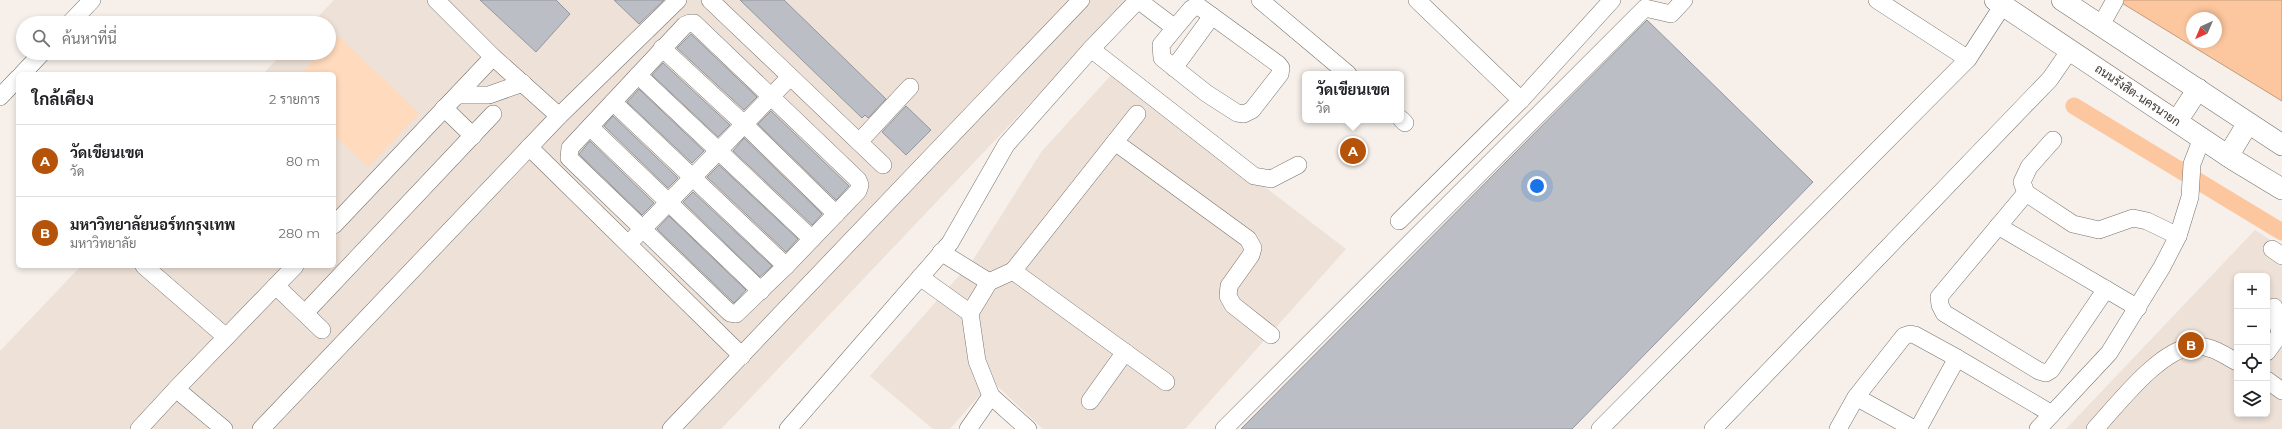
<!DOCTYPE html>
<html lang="th">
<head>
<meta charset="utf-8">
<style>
	:root { --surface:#fff; --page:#f2f2f2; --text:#202124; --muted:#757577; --line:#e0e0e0; --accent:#b45309 }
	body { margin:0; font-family:Montserrat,Sarabun,sans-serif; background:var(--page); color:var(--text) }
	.controls { position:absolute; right:12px; bottom:12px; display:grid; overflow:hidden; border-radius:6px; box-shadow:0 2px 6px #0003 }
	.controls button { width:36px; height:36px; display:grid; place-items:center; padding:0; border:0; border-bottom:1px solid var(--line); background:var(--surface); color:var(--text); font:20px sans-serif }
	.compass { position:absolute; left:2186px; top:12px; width:36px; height:36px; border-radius:50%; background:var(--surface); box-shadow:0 2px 6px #0003; rotate:224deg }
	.you { position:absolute; left:1537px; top:186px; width:14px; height:14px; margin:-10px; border:3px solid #fff; border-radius:50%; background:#1a73e8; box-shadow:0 0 0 6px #1a73e833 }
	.badge { display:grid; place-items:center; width:26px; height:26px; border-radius:50%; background:var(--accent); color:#fff; font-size:13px; font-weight:700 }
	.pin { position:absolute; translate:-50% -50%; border:2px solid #fff; box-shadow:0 1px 4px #0006 }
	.popup { position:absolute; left:1302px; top:71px; width:102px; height:52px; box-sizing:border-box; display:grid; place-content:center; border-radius:6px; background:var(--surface); filter:drop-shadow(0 1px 3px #0005); font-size:13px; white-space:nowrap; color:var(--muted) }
	.popup b { font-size:15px; color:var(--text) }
	.popup::after { content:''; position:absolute; left:50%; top:100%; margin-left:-8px; border:8px solid transparent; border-top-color:var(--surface) }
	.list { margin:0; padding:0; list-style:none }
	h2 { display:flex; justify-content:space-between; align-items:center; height:52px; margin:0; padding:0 16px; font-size:17px }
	h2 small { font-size:13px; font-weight:400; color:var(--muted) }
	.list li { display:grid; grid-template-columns:26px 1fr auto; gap:12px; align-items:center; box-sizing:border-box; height:72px; padding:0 16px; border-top:1px solid var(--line) }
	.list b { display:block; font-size:15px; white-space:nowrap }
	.list p { margin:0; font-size:13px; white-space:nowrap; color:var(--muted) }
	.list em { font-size:13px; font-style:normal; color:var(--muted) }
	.icon { flex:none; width:22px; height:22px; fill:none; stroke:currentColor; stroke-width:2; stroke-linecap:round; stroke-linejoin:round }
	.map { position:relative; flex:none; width:2282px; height:429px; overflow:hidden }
	.search { position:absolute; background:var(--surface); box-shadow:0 2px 6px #0003; left:16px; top:16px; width:320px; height:44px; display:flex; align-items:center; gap:10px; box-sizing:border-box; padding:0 14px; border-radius:22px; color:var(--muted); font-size:15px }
	.panel { position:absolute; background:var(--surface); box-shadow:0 2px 6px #0003; left:16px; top:72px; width:320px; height:196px; border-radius:6px }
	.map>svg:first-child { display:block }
</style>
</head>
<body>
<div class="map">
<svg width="2282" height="429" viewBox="0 0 2282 429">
	<rect width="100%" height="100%" fill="#f6efea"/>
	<g fill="#eee1d7" fill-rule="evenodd">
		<polygon points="334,0 1128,0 721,429 0,429 0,351 81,266 334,266 334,74 263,74 283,53 329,53 329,23 312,23"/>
		<polygon points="1114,72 1346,249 1185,429 1043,429 992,381 950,429 933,429 870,376 973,260 1042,151"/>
		<path d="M2255 230 2282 248V429H2066ZM2237 276H2267V414H2237Z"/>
	</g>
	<polygon fill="#ffdabd" points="338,36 419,113 368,167 334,135 334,74 301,74 321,53 329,53 329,45"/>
	<path fill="#fcc79e" stroke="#c19b7d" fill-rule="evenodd" d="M2117 0H2282V101ZM2192 18H2216V42H2192Z"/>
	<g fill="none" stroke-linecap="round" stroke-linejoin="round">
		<polyline stroke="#fcc79e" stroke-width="17" points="2074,106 2282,232"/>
	</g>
	<g fill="#bbbfc5" stroke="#93979d">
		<polygon points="480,0 556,0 570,14 536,52"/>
		<polygon points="614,0 664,0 639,24"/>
		<polygon points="740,0 784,0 886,99 868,118 865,115 862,118"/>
		<polygon points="1647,20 1813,182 1572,429 1241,429"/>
		<polygon points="691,34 757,97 744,110 677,48"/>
		<polygon points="663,63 730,125 718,137 652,75"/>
		<polygon points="639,89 704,151 692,163 627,102"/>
		<polygon points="906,106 931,130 906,155 882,132"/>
		<polygon points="771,111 849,186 836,200 758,124"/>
		<polygon points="613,116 678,178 668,188 604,126"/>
		<polygon points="744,138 822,214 812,225 733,151"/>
		<polygon points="590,141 654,203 642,215 579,154"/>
		<polygon points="719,165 798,239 786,252 707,177"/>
		<polygon points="693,192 772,266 760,277 683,202"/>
		<polygon points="669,216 746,290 734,303 657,229"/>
	</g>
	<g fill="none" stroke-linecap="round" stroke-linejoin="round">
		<g stroke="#77726d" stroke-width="18">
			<g id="minor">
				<polyline points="710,0 883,165"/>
				<polyline points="1138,0 1175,28 1191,9 1196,6 1201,8 1278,64 1281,68 1280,74 1252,110 1244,114 1237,113 1206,93 1162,58 1161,45 1175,28"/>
				<polyline points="1260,0 1348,74"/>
				<polyline points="1417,0 1521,100"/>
				<polyline points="1877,0 1968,59"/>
				<polyline points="70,23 92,0"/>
				<polygon points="690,23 694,23 858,180 860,185 858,191 786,266 736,314 730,313 569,158 570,148 685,25"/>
				<polyline points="2101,25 2115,0"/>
				<polyline points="662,48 744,124 836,214"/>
				<polyline points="1091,49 1254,176 1271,179 1298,165"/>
				<polyline points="493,57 559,116"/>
				<polyline points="1174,68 1212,16"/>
				<polyline points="22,74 42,53"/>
				<polyline points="638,75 812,239"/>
				<polyline points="458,95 489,95 523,83"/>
				<polyline points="0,97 18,78"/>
				<polyline points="613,102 786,266"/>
				<polyline points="444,108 473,136"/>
				<polyline points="1401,119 1405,123"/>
				<polyline points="590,127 761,291"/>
				<polyline points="2053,140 2029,167 2022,182 2026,193 2073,224 2099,230 2133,218 2147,221 2178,236"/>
				<polyline points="859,142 910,87"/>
				<polyline points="1115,142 1248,239 1253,248 1251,255 1229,286 1228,296 1233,305 1271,335"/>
				<polyline points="529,147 742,356"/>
				<polyline points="2026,193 1939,297 1940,305 1944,313 2039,371 2046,373 2051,370 2106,289"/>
				<polyline points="1399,221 1521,100 1612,0"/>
				<polyline points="334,225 493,57 436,0"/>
				<polyline points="1998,226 2138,308"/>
				<polyline points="634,238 790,77"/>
				<polyline points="2272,249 2282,256"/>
				<polyline points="941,252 989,282"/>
				<polyline points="144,266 226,337"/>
				<polyline points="1013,271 1137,114"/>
				<polyline points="920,277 970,313"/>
				<polyline points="276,286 322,330"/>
				<polyline points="305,313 493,114"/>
				<polyline points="2267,352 2280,334 2274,307"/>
				<polyline points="2267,380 2282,391"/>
				<polyline points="176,389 295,266"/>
				<polyline points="1856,397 1914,429"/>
				<polyline points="1090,401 1125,352"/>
				<polyline points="139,429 176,389 224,429"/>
				<polyline points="261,429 559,116 678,0"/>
				<polyline points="671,429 1081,0"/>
				<polyline points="788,429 950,243 1006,145 1091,49 1138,0"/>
				<polyline points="968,429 991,396"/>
				<polyline points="1028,429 991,396 977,361 970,313 989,282 1013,271 1166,382"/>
				<polyline points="1224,429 1645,8 1671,14 1684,0"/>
				<polyline points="1600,429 1968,59 2003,5"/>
				<polyline points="1713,429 2050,79 2070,50"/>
				<polyline points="1838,429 1856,397 1904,336 1910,334 1915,335 1957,358"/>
				<polyline points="1918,429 1957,358 2052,414"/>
				<polyline points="2038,429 2109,353 2162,267 2178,236 2190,197 2192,164 2202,138"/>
				<path d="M2095 429C2118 404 2160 349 2194 346 2210 345 2224 355 2237 362"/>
			</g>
		</g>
		<g stroke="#77726d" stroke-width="22">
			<g id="major">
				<polyline points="1995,0 2234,160 2282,189"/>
				<polyline points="2062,0 2282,145"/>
				<polyline points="2177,121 2198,89"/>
				<polyline points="2228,156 2248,123"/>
			</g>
		</g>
		<use href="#minor" stroke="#fff" stroke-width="17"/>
		<use href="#major" stroke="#fff" stroke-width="21"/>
	</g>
	<g text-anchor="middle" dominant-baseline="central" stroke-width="3" stroke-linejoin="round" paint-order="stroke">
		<g font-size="12" fill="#363331" stroke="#fffdfc">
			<text transform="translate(2138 95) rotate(34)">ถนนรังสิต-นครนายก</text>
		</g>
	</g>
</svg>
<div class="controls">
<button>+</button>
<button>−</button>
<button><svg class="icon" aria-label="locate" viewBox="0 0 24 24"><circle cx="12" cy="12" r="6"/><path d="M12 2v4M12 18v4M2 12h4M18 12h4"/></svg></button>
<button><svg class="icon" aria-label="layers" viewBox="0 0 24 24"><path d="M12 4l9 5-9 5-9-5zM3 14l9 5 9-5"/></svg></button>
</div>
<svg class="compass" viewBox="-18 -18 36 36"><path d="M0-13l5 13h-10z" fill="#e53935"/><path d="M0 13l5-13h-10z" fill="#757577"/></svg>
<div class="you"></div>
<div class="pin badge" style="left:1353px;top:151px">A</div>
<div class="popup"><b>วัดเขียนเขต</b>วัด</div>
<div class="pin badge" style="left:2191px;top:345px">B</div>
<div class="search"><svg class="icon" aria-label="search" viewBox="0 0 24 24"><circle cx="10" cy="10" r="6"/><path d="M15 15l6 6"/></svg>ค้นหาที่นี่</div>
<section class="panel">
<h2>ใกล้เคียง<small>2 รายการ</small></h2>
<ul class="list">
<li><span class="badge">A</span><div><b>วัดเขียนเขต</b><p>วัด</p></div><em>80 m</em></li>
<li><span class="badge">B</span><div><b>มหาวิทยาลัยนอร์ทกรุงเทพ</b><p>มหาวิทยาลัย</p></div><em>280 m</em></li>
</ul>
</section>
</div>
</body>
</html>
